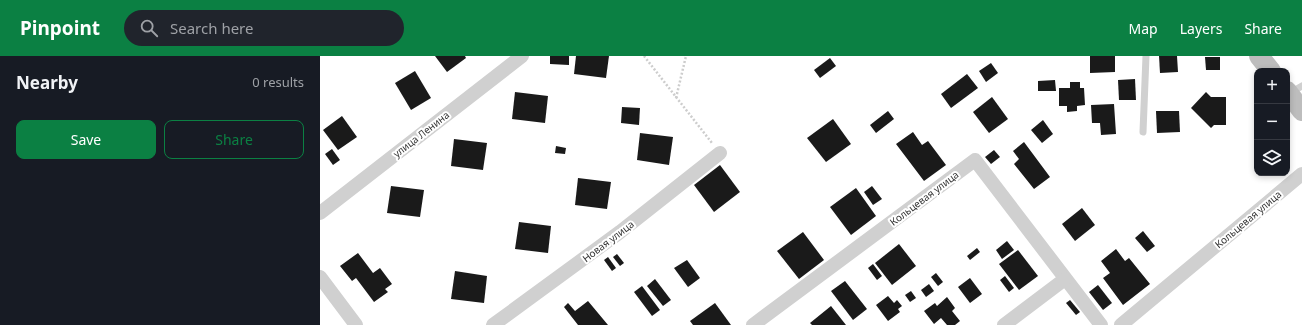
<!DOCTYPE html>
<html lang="en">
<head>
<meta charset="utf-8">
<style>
	:root { --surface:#171b24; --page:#20242c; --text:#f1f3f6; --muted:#9ea1a6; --line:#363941; --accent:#0b8043 }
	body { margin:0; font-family:"Noto Sans",sans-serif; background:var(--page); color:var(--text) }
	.controls { position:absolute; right:12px; top:12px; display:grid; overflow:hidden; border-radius:8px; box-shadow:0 2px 6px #0003 }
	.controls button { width:36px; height:36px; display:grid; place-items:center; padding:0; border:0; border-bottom:1px solid var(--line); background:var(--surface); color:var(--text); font:20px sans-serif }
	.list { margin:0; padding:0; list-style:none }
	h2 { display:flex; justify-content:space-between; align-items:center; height:52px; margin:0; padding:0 16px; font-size:17px }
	h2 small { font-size:13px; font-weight:400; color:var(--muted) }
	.actions { display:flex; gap:8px; padding:12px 16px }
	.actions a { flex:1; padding:9px 0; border:1px solid var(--accent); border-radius:8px; text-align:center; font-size:14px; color:var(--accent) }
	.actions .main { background:var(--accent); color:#fff }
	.icon { flex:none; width:22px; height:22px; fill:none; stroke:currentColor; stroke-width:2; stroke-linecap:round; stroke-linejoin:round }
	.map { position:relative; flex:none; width:982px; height:269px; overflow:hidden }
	header { display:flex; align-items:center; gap:24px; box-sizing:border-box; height:56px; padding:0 20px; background:var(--accent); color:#fff }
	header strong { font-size:19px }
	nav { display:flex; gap:22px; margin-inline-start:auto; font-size:14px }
	.search { width:280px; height:36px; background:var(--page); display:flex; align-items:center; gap:10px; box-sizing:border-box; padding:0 14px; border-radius:22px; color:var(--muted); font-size:15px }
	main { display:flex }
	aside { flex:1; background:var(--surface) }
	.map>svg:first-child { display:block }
</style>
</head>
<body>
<header>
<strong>Pinpoint</strong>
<div class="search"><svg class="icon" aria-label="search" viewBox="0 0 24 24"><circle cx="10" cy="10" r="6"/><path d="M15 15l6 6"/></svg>Search here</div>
<nav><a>Map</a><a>Layers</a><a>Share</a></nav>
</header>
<main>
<aside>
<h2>Nearby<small>0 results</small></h2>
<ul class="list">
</ul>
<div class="actions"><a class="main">Save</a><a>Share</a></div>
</aside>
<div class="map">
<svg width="982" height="269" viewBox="0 0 982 269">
	<rect width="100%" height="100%" fill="#fff"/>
	<g fill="#1a1a1a">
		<polygon points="115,0 145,0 146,2 127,16"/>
		<polygon points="230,0 249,0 249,9 230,8"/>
		<polygon points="256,0 289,0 286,22 254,18"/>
		<polygon points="770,0 795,0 795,16 770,17"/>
		<polygon points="839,0 857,0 858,16 840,17"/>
		<polygon points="885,1 900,1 900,14 886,14"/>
		<polygon points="510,2 516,10 500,22 494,14"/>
		<polygon points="671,7 678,17 666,26 659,15"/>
		<polygon points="95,15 111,42 91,54 75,27"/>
		<polygon points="647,18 658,32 631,52 621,38"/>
		<polygon points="815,23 816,44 799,44 798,24"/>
		<polygon points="735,24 736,35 718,35 718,25"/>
		<polygon points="750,26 760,26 760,32 764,32 765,49 757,50 757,55 747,56 747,50 739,50 739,32 750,32"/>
		<polygon points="195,36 228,40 225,67 192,63"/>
		<polygon points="886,36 891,41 906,41 906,69 894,69 891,72 871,52"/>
		<polygon points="672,41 688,63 669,77 653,56"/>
		<polygon points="794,48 796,78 781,79 780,67 772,67 771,49"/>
		<polygon points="302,51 320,52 319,69 301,67"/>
		<polygon points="568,55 574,63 556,77 550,69"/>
		<polygon points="836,55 859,55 860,76 837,77"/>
		<polygon points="22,60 37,81 18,94 3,74"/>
		<polygon points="513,63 531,88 506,106 487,82"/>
		<polygon points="723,64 733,78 722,87 711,74"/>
		<polygon points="593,76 602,89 608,85 626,109 604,125 576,88"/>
		<polygon points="320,77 353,81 349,109 317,104"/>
		<polygon points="134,83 167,87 163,114 131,110"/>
		<polygon points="704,86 730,121 714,133 694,108 699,103 693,95"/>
		<polygon points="236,90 246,92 245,98 235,97"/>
		<polygon points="12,93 20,104 13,109 5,98"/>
		<polygon points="674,94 680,101 671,108 665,101"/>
		<polygon points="400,109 420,136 394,156 374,129"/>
		<polygon points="258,122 291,126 287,153 255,149"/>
		<polygon points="71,130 104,134 100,161 67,157"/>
		<polygon points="552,130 562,143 553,149 544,136"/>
		<polygon points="536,132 556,160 531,179 510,151"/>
		<polygon points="762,152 775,169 755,185 742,168"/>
		<polygon points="199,166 231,170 228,197 195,193"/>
		<polygon points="823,175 835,190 827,196 815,182"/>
		<polygon points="483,176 504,204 479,223 457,195"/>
		<polygon points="687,185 694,194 682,203 676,194"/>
		<polygon points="579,188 596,210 572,229 555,207"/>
		<polygon points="657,192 660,196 650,204 647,200"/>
		<polygon points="796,193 805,205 809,202 830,228 803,249 783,222 790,217 781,205"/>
		<polygon points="698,194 718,220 699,234 679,208"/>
		<polygon points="38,197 53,217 60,212 72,228 65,233 68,236 54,246 36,222 32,225 20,210"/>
		<polygon points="297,198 304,207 300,210 293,201"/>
		<polygon points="288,201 296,212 292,215 284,204"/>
		<polygon points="367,204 380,222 368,231 354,212"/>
		<polygon points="553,208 562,220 557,224 548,212"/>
		<polygon points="135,215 167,220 164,247 131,243"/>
		<polygon points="616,217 623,226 618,230 611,221"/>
		<polygon points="685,220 694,232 689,236 680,224"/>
		<polygon points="650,222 662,238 650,247 638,231"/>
		<polygon points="335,223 351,244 343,250 327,230"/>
		<polygon points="525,225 547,253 533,264 511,235"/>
		<polygon points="609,228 614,235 606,241 601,234"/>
		<polygon points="778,229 792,247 783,254 769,236"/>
		<polygon points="322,230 340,254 332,260 314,236"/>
		<polygon points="591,235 596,242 590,246 585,239"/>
		<polygon points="568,240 574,247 577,244 582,250 578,253 580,256 568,265 556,249"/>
		<polygon points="627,241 635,252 632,255 640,265 635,269 627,269 621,262 614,268 604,255 615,247 617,250"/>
		<polygon points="750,244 760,256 756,259 746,247"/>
		<polygon points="268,245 288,269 258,269 244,251 248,247 255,255"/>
		<polygon points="395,247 411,269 373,269 370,265"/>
		<polygon points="511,250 526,269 492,269 490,267"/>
	</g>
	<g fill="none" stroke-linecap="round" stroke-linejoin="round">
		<g stroke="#cdcdcd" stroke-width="2.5" stroke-dasharray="2 2" stroke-linecap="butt">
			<polyline points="324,0 392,87"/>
			<polyline points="356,42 366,0"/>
		</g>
		<g stroke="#d0d0d0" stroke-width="7">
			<polyline points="970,37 982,30"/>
			<polyline points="823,76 826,0"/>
		</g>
		<g stroke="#d0d0d0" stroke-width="14">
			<polyline points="0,157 202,0"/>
			<polyline points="0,221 36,269"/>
			<polyline points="173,269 300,176 400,97"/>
			<polyline points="433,269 655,104 781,269"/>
			<polyline points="684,269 745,223"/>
			<polyline points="801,269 982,118"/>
		</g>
		<g stroke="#bdbdbd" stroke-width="20">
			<polyline points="939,0 951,15"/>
			<polyline points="967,35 982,55"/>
		</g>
	</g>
	<g text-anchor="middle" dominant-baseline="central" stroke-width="4" stroke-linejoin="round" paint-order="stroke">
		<g font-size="10" fill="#333" stroke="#fff">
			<text transform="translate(101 78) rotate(-38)">улица Ленина</text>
			<text transform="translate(604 142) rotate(-37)">Кольцевая улица</text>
			<text transform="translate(928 163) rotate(-40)">Кольцевая улица</text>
			<text transform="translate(288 185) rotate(-37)">Новая улица</text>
		</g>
	</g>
</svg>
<div class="controls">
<button>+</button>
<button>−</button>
<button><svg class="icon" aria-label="layers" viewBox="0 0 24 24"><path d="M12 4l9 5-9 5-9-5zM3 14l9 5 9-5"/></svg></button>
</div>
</div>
</main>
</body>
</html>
